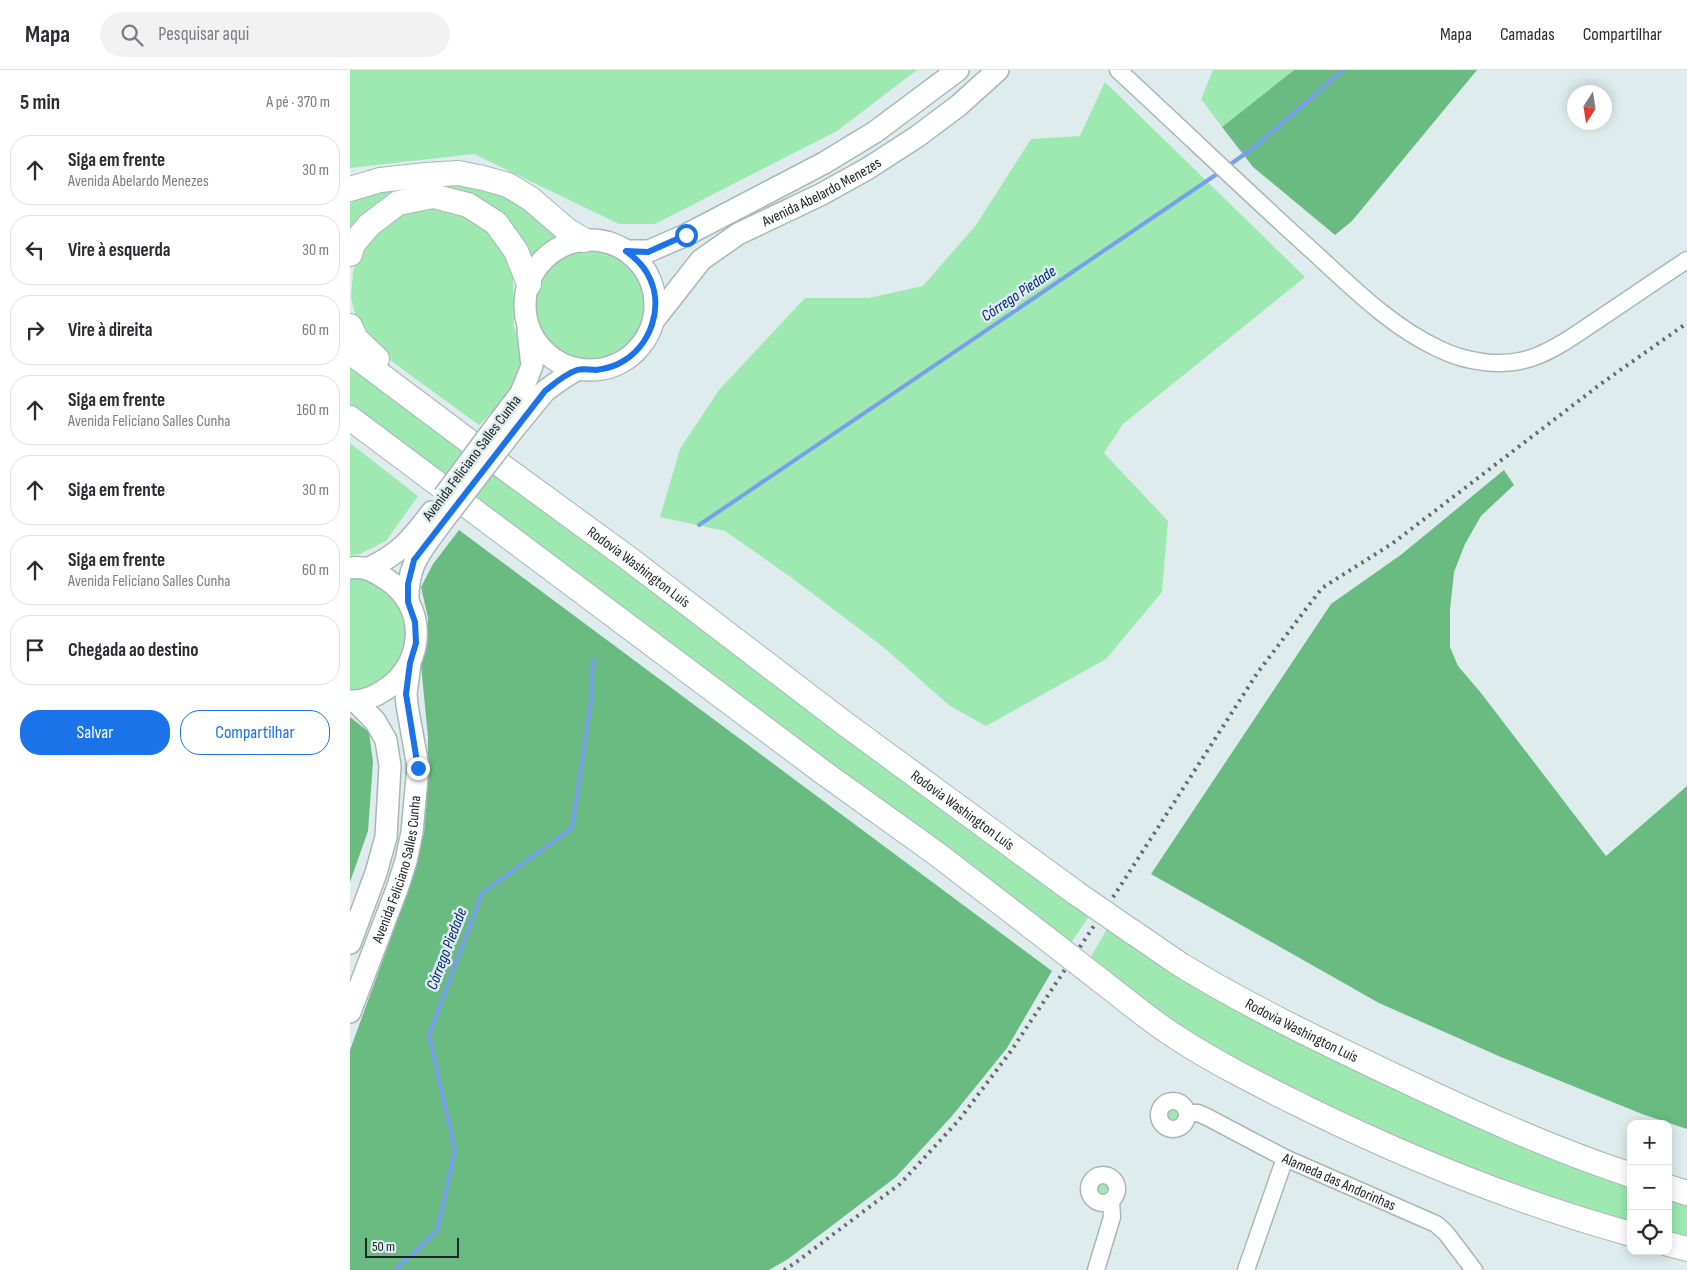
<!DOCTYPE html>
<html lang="pt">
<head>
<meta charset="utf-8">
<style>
	:root { --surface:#fff; --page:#f2f2f3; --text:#2b2b33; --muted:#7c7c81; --line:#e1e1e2; --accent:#1a73e8 }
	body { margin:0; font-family:"Sofia Sans Condensed",sans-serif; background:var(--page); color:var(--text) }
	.controls { position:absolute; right:15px; bottom:15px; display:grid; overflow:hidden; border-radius:10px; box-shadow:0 2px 12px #0003 }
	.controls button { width:45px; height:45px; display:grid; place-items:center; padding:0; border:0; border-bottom:1px solid var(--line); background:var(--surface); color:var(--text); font:25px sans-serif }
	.compass { position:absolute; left:1217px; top:15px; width:45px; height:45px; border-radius:50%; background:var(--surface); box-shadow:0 2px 12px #0003; rotate:192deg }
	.scale { position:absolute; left:15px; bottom:12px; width:94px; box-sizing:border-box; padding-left:5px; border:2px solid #212627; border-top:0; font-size:14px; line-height:18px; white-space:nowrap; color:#212627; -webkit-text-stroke:4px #deecee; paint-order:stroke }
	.stop { position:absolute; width:15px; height:15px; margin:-11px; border:4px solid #1a73e8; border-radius:50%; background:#fff }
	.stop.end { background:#1a73e8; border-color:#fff; box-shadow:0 1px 5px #0008 }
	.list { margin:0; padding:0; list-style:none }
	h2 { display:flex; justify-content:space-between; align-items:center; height:65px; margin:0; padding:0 20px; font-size:21px }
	h2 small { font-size:16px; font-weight:400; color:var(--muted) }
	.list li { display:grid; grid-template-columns:32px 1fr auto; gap:15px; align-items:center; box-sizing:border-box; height:70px; margin:0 10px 10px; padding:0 10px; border:1px solid var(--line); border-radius:20px }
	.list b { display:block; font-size:19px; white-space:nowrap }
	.list p { margin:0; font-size:16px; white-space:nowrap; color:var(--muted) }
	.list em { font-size:16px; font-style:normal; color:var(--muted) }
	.actions { display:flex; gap:10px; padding:15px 20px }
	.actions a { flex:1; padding:11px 0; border:1px solid var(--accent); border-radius:20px; text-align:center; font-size:18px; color:var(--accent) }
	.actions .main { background:var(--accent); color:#fff }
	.icon { flex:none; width:28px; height:28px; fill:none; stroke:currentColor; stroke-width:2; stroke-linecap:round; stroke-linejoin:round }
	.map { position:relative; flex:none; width:1337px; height:1200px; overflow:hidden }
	header { display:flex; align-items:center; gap:30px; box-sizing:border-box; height:70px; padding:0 25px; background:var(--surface); border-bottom:1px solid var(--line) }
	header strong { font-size:24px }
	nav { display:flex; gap:28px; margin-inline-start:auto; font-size:18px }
	.search { width:350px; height:45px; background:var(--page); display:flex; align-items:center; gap:12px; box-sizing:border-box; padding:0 18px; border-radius:28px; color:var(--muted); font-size:19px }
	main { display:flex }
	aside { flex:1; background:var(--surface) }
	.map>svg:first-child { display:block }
</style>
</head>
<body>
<header>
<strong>Mapa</strong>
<div class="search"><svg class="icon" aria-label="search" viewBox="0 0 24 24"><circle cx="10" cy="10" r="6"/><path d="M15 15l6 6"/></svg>Pesquisar aqui</div>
<nav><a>Mapa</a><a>Camadas</a><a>Compartilhar</a></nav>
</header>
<main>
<aside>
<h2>5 min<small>A pé · 370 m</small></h2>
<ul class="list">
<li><svg class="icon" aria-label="ahead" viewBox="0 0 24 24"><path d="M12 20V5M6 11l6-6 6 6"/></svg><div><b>Siga em frente</b><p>Avenida Abelardo Menezes</p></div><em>30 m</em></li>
<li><svg class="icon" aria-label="left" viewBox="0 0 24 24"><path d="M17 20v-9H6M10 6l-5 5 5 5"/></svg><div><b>Vire à esquerda</b></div><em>30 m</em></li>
<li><svg class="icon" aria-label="right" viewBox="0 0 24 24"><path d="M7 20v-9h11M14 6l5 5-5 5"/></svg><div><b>Vire à direita</b></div><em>60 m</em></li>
<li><svg class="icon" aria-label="ahead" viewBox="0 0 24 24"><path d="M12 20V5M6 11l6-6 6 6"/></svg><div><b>Siga em frente</b><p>Avenida Feliciano Salles Cunha</p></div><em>160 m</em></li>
<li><svg class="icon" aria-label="ahead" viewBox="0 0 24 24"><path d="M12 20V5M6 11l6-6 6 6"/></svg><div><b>Siga em frente</b></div><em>30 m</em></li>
<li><svg class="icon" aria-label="ahead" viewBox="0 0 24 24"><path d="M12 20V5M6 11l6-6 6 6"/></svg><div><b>Siga em frente</b><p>Avenida Feliciano Salles Cunha</p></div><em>60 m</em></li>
<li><svg class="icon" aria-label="arrive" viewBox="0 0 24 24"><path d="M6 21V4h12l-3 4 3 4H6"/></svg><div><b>Chegada ao destino</b></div></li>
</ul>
<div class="actions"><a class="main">Salvar</a><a>Compartilhar</a></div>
</aside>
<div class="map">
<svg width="1337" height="1200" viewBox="0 0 1337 1200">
	<rect width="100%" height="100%" fill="#deecee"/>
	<g fill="#9de9b1">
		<polygon points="0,0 567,0 487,61 305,154 269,154 124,84 0,98"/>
		<polygon points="863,0 944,0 872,57 851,29"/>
		<polygon points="755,12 955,207 773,354 754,383 818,451 812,522 756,589 636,656 600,636 532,576 442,508 375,461 310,447 330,379 369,320 455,228 519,228 573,216 626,155 681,69 730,66"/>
		<path d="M77 108 156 118 220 170C204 177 189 185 181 202L169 178 82 123 0 172V133L37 118Z"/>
		<polygon points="87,136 115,143 140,159 158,186 163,206 164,256 172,286 163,320 129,355 18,274 6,247 1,228 3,202 10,178 28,159 52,143"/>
		<circle cx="240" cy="235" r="59"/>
		<polygon points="0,293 731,837 730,840 739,846 721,873 0,339"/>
		<polygon points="0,373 68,426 36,471 10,484 0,485"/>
		<polygon points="0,504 36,516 58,549 56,588 29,618 0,625"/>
		<polygon points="757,859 1281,1114 1281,1157 1022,1064 826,958 738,892"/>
		<circle cx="823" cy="1045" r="8"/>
		<circle cx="753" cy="1119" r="8"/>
		<polygon points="1318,1126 1337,1132 1337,1172 1318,1167"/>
	</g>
	<g fill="#69bb81">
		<polygon points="944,0 1127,0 1002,151 985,165 903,97 872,57"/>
		<polygon points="1154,400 1164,415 1131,446 1115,474 1104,502 1100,540 1100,577 1108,596 1131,623 1256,786 1337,716 1337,1059 1292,1044 1151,987 1029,933 801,804 981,534 1052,484"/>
		<polygon points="109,460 702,901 657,978 602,1046 546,1107 438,1189 419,1200 0,1200 0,980 58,821 74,763 77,728 78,667 71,595 77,573 78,548 71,517 83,494"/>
		<polygon points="0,647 19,662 23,692 18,761 0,812"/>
	</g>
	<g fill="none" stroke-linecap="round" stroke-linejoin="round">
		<g stroke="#789fe9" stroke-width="4">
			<polyline points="878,96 906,76 993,0"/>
			<polyline points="349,455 870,102"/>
			<polyline points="45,1200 87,1161 105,1081 79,965 132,823 222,758 241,631 243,590"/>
		</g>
		<g stroke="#a8b6b8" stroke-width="19">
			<g id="minor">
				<path d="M768 0C832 59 894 119 958 177 999 214 1038 255 1089 279 1116 292 1151 298 1181 288 1204 281 1229 262 1249 249 1279 229 1308 209 1337 190"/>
				<circle cx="823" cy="1045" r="14"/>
				<path id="s1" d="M837 1043H848L857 1047 935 1088 1086 1154 1096 1163 1124 1200"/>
				<circle cx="753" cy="1119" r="14"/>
				<polyline points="746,1200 762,1147 761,1131"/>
				<polyline points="896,1200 935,1088"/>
			</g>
		</g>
		<g stroke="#a8b6b8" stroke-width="24">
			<g id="major">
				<circle cx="240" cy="235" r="65"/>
				<polyline points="277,181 299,181 336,165 474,93 525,62 608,0"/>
				<path id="s2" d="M304 250 351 190 388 164 470 125 517 99 568 66 608 36 648 0"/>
				<polyline points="149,352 171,323 182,296 178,261"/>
				<polyline points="163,360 195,321 213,308 228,299"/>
				<path d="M0 498C16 496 23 501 36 509 77 535 76 592 36 619 26 626 12 632 0 631"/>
				<path d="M19 498C50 484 62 468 82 442"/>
				<path d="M58 531C57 494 71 481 92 452"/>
				<polyline points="0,873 26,803 36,767 40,696 36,670 25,651 5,631"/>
				<path id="s3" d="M0 942 47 819 56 791 62 762 68 697 57 635 56 624 60 593"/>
			</g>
		</g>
		<g stroke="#a8b6b8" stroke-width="26">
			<g id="highway">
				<polyline points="0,119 30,110 76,105 108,103 133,108 158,115 181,129 218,161 234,170"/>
				<polyline points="0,184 3,174 19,155 48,133 83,126 118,135 146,153 166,181 179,214"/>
				<polyline points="0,256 6,269 27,289"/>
				<path id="s4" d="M0 282 152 396 278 488 494 653 726 823"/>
				<polyline points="0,348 474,703 587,784 696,868"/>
				<path id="s5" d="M781 861C798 872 814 884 831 895 900 937 973 972 1047 1007 1123 1043 1200 1078 1281 1105"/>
				<path d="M750 910C775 929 799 950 826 967 867 994 912 1016 956 1038 1060 1089 1169 1133 1281 1164"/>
				<polyline points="1318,1117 1337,1123"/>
				<polyline points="1318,1174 1337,1179"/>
			</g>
		</g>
		<use href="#minor" stroke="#fff" stroke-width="16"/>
		<use href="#major" stroke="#fff" stroke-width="21"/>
		<use href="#highway" stroke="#fff" stroke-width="24"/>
		<polyline stroke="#636c6d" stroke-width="4" stroke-dasharray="2.5 5" stroke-linecap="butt" points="434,1200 445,1193 550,1114 609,1050 661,981 771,815 908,602 972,518 1043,473 1252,313 1337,253"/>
		<g stroke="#a8b6b8" stroke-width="24" stroke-linecap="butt">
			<g id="major-bridge">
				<polyline points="94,426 149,352"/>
				<polyline points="92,452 163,360"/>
			</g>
		</g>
		<g stroke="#a8b6b8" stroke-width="26" stroke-linecap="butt">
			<g id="highway-bridge">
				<polyline points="726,823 781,861"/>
				<polyline points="696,868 750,910"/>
			</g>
		</g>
		<use href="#major-bridge" stroke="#fff" stroke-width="21"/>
		<use href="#highway-bridge" stroke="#fff" stroke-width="24"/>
	</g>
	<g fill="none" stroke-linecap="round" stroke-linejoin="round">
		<path stroke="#1a73e8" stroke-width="6" d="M68 698 56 624 60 593 66 573 65 552 58 532V514L64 490 195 321C205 313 215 304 227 300 233 298 240 300 246 300 253 299 262 297 268 294 301 278 316 235 297 203 292 194 284 187 276 181L298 182 336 165"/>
	</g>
	<g text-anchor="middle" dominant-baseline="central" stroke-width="5" stroke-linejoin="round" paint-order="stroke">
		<g font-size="15" fill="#212627" stroke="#deecee">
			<text stroke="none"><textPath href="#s2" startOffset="215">Avenida Abelardo Menezes</textPath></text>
			<text transform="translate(122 388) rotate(-53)">Avenida Feliciano Salles Cunha</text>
			<text stroke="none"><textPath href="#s4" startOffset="360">Rodovia Washington Luís</textPath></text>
			<text stroke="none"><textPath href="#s4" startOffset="765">Rodovia Washington Luís</textPath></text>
			<text stroke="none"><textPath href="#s3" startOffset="151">Avenida Feliciano Salles Cunha</textPath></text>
			<text stroke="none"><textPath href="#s5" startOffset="198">Rodovia Washington Luís</textPath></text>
			<text stroke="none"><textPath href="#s1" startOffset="168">Alameda das Andorinhas</textPath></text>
		</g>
		<g font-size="16" font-style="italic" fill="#012578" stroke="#deecee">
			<text transform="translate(669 224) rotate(-34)">Córrego Piedade</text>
			<text transform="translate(97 879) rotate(-69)">Córrego Piedade</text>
		</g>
	</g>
</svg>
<div class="controls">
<button>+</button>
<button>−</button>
<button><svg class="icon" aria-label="locate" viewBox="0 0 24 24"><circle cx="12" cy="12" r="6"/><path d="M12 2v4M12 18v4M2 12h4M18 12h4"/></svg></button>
</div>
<svg class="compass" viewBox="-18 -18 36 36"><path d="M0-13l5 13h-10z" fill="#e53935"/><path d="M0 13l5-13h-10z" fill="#7c7c81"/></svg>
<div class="scale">50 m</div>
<div class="stop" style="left:336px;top:165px"></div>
<div class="stop end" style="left:68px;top:698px"></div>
</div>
</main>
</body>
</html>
